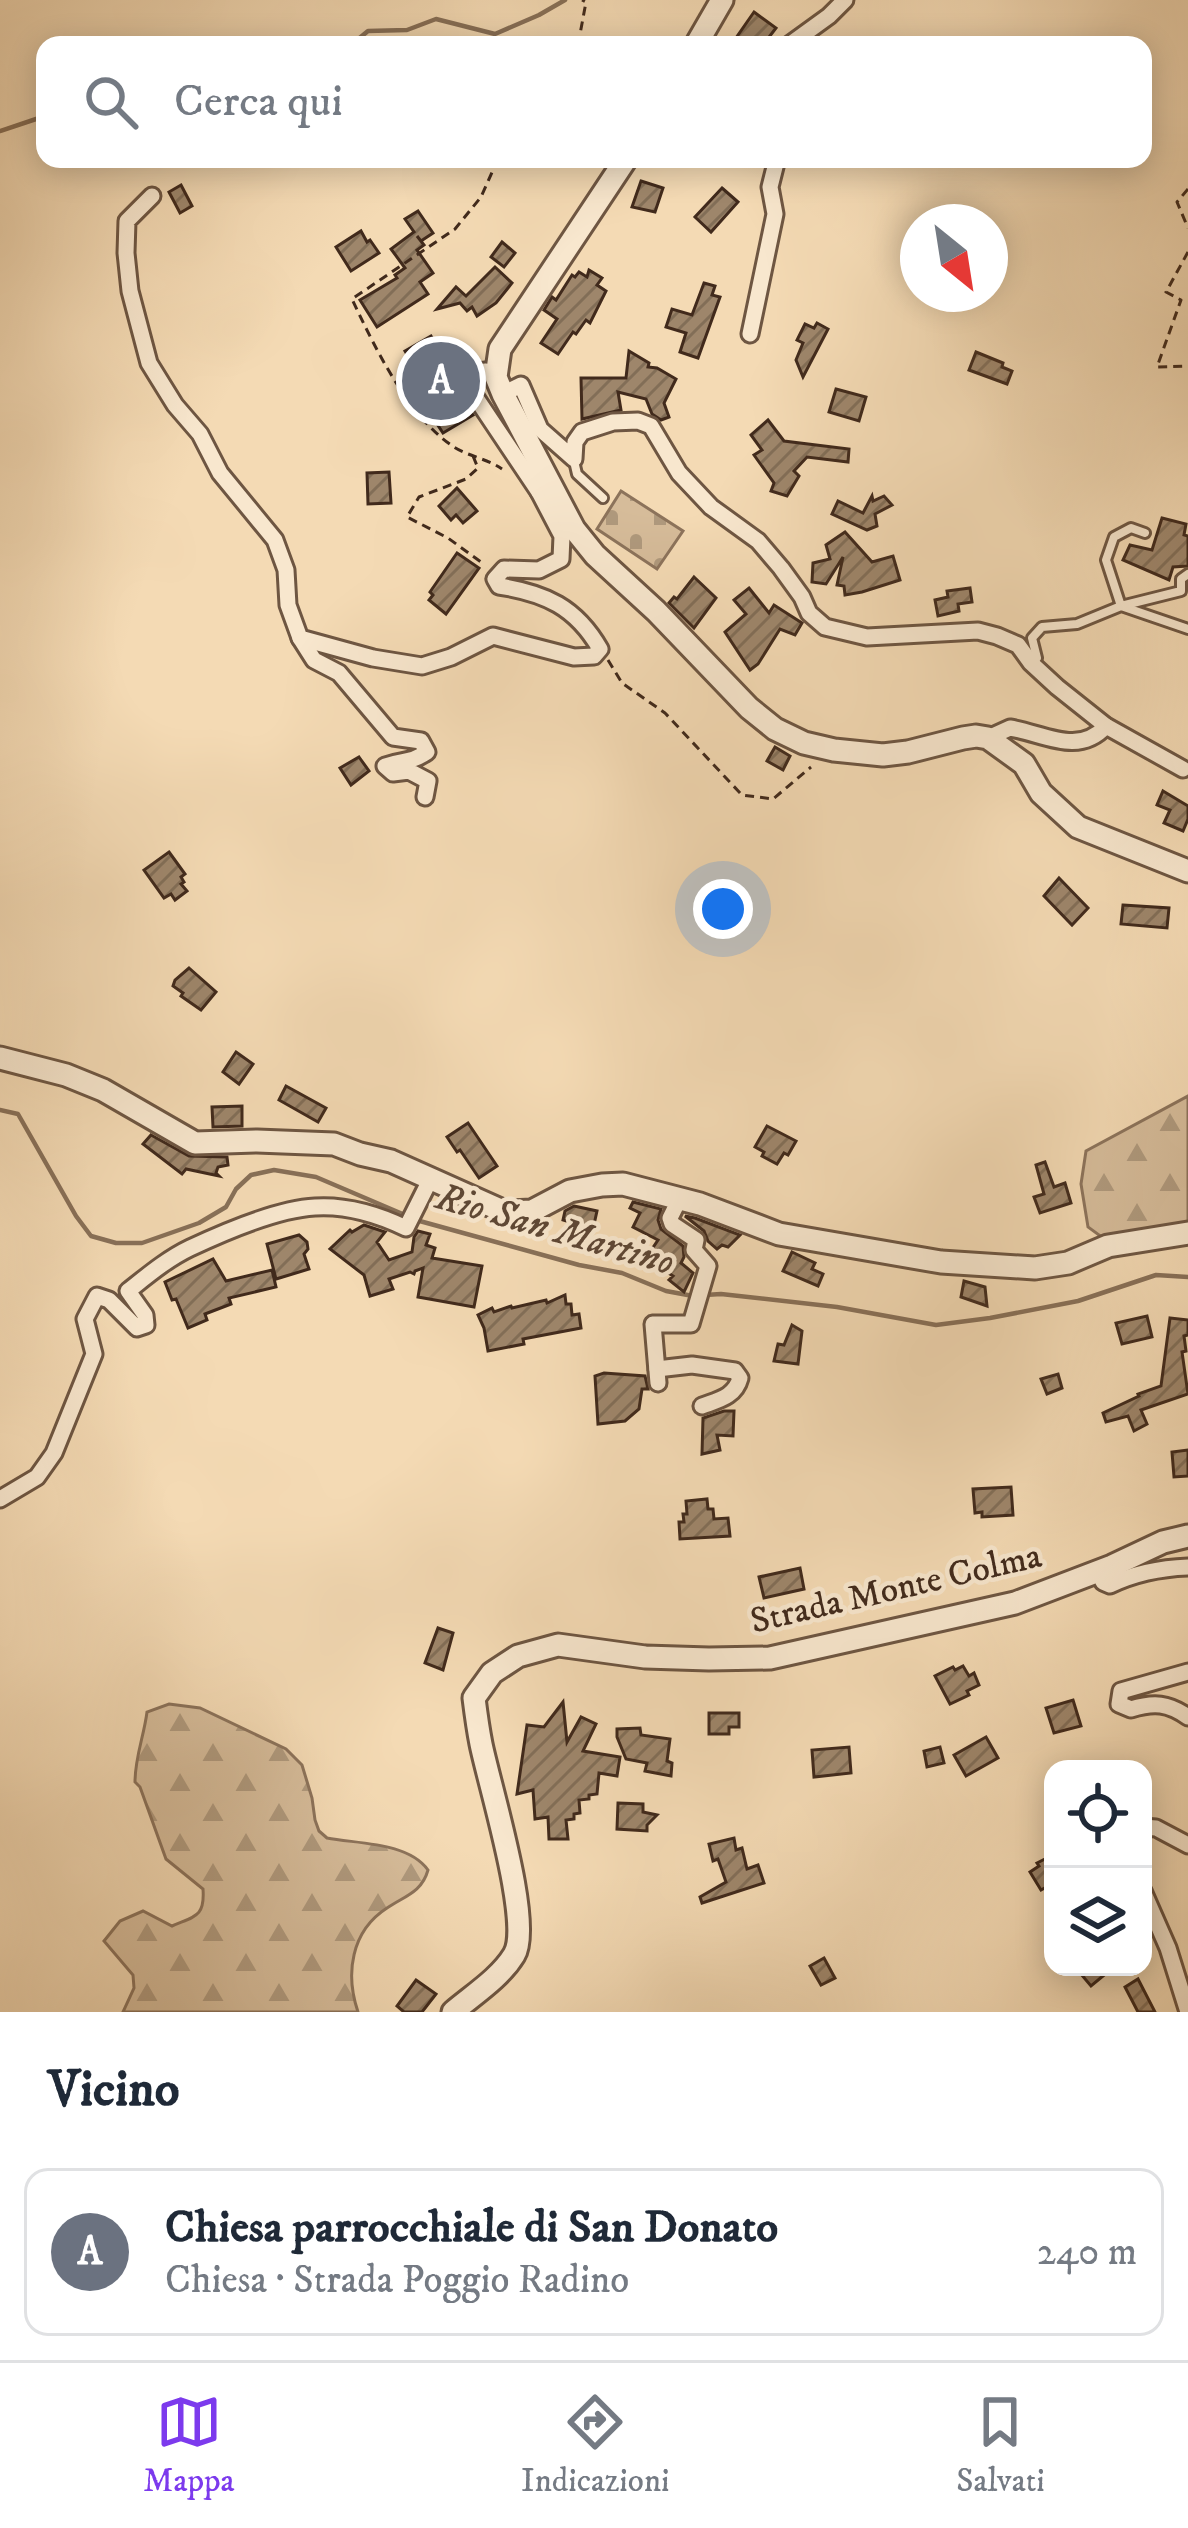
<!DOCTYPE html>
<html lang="it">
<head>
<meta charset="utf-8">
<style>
	:root { --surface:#fff; --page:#f2f2f3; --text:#1f2937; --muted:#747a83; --line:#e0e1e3; --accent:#7c3aed }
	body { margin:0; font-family:"IM FELL DW Pica",serif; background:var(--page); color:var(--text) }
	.controls { position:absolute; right:36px; bottom:36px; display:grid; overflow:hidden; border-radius:24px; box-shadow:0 6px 30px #0003 }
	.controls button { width:108px; height:108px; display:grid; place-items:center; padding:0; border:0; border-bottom:3px solid var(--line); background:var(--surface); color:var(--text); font:60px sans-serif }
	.compass { position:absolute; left:900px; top:204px; width:108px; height:108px; border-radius:50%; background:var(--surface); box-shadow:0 6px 30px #0003; rotate:150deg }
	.you { position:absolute; left:723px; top:909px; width:42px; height:42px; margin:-30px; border:9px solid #fff; border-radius:50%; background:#1a73e8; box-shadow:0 0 0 18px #1a73e833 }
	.badge { display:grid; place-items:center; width:78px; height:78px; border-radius:50%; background:var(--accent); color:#fff; font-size:39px; font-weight:700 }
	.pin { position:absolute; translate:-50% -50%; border:6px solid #fff; box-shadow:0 3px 12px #0006 }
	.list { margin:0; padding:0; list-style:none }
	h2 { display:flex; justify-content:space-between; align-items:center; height:156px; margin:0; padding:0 48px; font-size:51px }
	h2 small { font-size:39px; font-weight:400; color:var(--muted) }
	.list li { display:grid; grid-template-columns:78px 1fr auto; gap:36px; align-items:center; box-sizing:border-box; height:168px; margin:0 24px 24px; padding:0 24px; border:3px solid var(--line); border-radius:24px }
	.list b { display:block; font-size:45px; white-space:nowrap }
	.list p { margin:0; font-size:39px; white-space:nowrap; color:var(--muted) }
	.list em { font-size:39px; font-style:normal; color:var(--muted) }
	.icon { flex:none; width:66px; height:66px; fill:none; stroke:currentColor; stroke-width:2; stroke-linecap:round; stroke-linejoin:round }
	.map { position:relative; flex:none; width:1188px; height:2012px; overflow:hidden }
	.search { position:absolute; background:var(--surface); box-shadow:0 6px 30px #0003; left:36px; right:36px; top:36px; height:132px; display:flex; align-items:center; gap:30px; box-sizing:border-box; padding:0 42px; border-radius:24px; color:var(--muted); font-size:45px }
	.sheet { height:348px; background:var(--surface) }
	nav { display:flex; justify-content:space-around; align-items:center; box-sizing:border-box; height:168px; border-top:3px solid var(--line); background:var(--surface); font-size:33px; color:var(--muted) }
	nav a { display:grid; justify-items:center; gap:6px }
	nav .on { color:var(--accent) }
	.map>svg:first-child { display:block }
</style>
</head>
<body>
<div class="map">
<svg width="1188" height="2012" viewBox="0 0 1188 2012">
	<defs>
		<pattern id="forest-firs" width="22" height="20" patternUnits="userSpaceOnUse" patternTransform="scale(3)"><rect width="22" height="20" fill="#d6bc9a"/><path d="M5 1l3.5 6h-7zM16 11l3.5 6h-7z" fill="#af997d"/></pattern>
		<pattern id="cemetery-stones" width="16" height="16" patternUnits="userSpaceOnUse" patternTransform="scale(3)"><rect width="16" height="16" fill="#d6bc9a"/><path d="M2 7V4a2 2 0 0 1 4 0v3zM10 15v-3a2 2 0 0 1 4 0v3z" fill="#af997d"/></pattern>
		<pattern id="building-hatch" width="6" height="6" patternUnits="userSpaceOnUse" patternTransform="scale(3)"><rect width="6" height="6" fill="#9e866b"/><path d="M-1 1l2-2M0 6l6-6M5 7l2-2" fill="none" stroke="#826e57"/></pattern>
	</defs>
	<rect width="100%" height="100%" fill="#f4dab4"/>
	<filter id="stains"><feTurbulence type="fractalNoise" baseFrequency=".00167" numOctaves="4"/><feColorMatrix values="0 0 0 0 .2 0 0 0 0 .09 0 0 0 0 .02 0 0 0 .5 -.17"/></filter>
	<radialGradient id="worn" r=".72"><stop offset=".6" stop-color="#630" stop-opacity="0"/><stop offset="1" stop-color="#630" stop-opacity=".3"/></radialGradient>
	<g fill="url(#forest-firs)" stroke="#8c735b" stroke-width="3">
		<polygon points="1188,1096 1188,1226 1103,1238 1088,1227 1081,1184 1086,1151"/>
		<path d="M169 1704 200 1708 286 1749 302 1765 312 1798 315 1820 319 1831 327 1838C358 1844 408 1842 428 1870 422 1892 405 1896 387 1908 351 1931 345 1974 358 2012H123L134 1988 133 1975 104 1941 120 1921 143 1911 172 1926C195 1916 205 1917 203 1889L166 1859 140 1787 135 1782C135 1757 144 1736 147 1712Z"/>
	</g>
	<polygon fill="url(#cemetery-stones)" stroke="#8c735b" stroke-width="3" points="621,491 683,531 657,569 597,529"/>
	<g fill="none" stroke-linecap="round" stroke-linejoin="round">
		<g stroke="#887058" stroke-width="4.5">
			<polyline points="351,45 368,31 407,30 436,19 495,34 539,15 565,0"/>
			<polyline points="0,131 45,116"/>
			<polyline points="0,1110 18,1114 76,1216 91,1236 116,1243 142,1243 199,1223 226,1207 236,1189 251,1175 274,1170 316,1177 405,1215"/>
			<polyline points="416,1220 579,1265 622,1273 666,1291 693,1296"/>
			<polyline points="705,1295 721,1294 837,1307 936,1325 990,1318 1078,1301 1156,1275 1188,1277"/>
		</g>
	</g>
	<g fill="url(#building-hatch)" stroke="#412a1c" stroke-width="3">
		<polygon points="754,12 776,28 763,45 745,45 736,38"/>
		<polygon points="641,181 663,188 655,212 632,207"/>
		<polygon points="181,185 192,206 180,213 169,192"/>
		<polygon points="722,188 738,202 711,232 695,217"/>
		<polygon points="418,211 433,233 421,241 417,236 424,245 417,250 433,273 420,282 428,294 377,327 360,300 397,278 395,275 405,268 391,249 414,232 405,219"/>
		<polygon points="361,231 367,242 370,240 379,253 351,271 336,247"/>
		<polygon points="502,242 515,253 504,267 491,257"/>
		<polygon points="495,267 512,283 496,303 477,316 472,307 467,311 460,303 437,309 456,287 466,296"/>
		<polygon points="589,270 602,278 597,285 606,291 590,323 586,320 576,334 573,332 558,354 541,343 557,319 544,310 552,297 556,300 572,275 575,277 579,272 587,277"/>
		<polygon points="704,283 715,286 712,295 720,297 698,358 680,352 686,333 666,327 672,309 692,315"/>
		<polygon points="817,323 828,329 803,377 796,360 803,343 797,340 805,324 814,328"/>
		<polygon points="431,336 442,354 439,356 448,372 450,381 473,415 443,433 400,368 411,361 405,351"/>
		<polygon points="629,351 649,363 648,367 657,368 676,379 664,403 669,417 661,420 652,414 646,399 618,392 621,410 582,419 581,378 626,378"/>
		<polygon points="976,352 1003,363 1002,367 1012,371 1007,384 969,370"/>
		<polygon points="836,389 866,397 859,421 829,412"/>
		<polygon points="768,420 784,441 849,449 848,462 807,457 794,471 799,476 787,496 771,491 774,483 754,455 762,450 751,435"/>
		<polygon points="389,472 391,503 368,504 367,473"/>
		<polygon points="457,488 477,511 463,523 456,515 451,520 439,506"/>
		<polygon points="872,496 873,501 884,496 892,505 875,514 877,526 867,530 832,514 838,501 863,513"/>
		<polygon points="1162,518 1186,524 1184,535 1188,536 1188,566 1173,567 1169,580 1123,560 1130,545 1152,550"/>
		<polygon points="845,532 872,562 893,556 900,580 862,592 845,595 844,586 837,585 843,557 826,584 812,582 813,563 830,559 826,545"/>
		<polygon points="457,553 479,568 446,614 429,600 433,595 430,592"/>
		<polygon points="694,577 716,598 694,628 669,603 674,597 677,599"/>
		<polygon points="749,588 769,613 774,605 802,623 795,635 780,629 758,664 750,670 725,632 746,614 734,600"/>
		<polygon points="970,588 972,602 958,604 959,611 938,616 935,600 948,597 947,591"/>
		<polygon points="775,747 790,756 783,770 767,761"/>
		<polygon points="359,757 369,771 351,785 340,768"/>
		<polygon points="1163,791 1188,806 1188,819 1183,831 1164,823 1170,810 1157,805"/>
		<polygon points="169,852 185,874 181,877 184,882 181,884 187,891 175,900 171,894 164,898 144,870"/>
		<polygon points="1059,878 1088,908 1072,925 1044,896"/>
		<polygon points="1123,905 1169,908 1167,928 1121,924"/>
		<polygon points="189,968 216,992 201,1010 181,996 183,993 173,986 175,980"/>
		<polygon points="236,1052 253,1064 239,1084 223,1072"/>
		<polygon points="286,1086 326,1108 318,1122 279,1100"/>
		<polygon points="242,1106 242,1126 213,1127 212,1107"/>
		<polygon points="468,1123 497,1166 479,1178 460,1150 457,1152 447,1137"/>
		<polygon points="767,1126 796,1141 788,1155 784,1153 777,1164 762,1156 764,1152 755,1147"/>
		<polygon points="151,1135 189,1156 227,1157 228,1165 218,1167 216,1173 219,1176 186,1169 182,1174 143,1144"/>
		<polygon points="1045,1162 1054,1187 1065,1183 1071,1203 1040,1213 1034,1197 1044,1194 1036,1165"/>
		<polygon points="633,1202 661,1209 658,1220 661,1229 683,1246 684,1257 681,1263 693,1273 684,1292 669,1280 673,1276 667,1272 675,1261 652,1249 658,1240 633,1227 640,1213 630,1208"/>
		<polygon points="574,1206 597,1211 593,1229 563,1220 565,1211"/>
		<polygon points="685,1216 695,1218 740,1235 728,1247 722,1245 717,1249 708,1241 704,1231"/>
		<polygon points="364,1225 385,1232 377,1242 389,1260 412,1252 414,1237 418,1231 430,1234 426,1245 435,1248 432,1258 482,1266 474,1307 418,1297 423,1268 415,1271 414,1274 410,1272 389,1279 393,1289 370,1296 364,1275 330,1249 350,1230 352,1232"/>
		<polygon points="299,1235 307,1242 308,1249 304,1254 309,1269 276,1279 267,1244"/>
		<polygon points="792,1252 815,1263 812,1269 823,1274 818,1286 783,1271"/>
		<polygon points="213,1259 226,1281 272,1270 276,1287 229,1298 231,1304 205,1314 207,1320 188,1328 176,1299 172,1300 165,1282"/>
		<polygon points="964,1281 985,1287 987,1306 961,1297"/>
		<polygon points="565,1295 566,1304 571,1304 572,1315 579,1314 581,1328 523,1339 524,1344 488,1351 484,1328 478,1315 492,1308 494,1312 511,1306 512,1308 546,1300 547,1303"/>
		<polygon points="1147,1316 1152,1337 1122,1344 1116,1323"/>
		<polygon points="1170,1318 1188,1320 1188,1335 1184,1336 1186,1351 1182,1352 1188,1394 1141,1410 1147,1424 1134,1431 1128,1416 1106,1422 1103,1413 1139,1396 1138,1394 1161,1386"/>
		<polygon points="792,1325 802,1331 798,1364 774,1361 778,1344 784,1345"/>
		<polygon points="604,1373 645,1376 648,1389 642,1389 639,1409 625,1421 598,1424 595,1376"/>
		<polygon points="1058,1374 1062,1388 1047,1394 1041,1379"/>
		<polygon points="724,1411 734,1411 733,1436 717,1435 720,1450 702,1454 703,1418"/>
		<polygon points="1188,1450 1188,1476 1174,1477 1172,1452"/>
		<polygon points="1011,1487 1013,1515 982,1517 982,1512 975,1513 973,1489"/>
		<polygon points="707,1499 708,1509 713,1509 714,1519 728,1518 730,1536 680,1539 679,1522 684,1522 683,1514 687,1514 686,1501"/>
		<polygon points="800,1568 804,1589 764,1598 759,1577"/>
		<polygon points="438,1628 453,1633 443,1670 425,1663"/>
		<polygon points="963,1666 969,1676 974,1673 979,1685 967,1691 969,1695 950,1704 935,1676 953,1667 955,1670"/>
		<polygon points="1073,1700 1081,1726 1054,1733 1046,1708"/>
		<polygon points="563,1702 567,1742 581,1717 596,1724 583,1751 620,1757 617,1776 599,1773 597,1794 589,1795 589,1799 579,1800 580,1813 574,1814 574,1819 566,1820 568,1839 549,1839 548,1817 535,1819 533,1790 517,1794 527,1725 544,1727"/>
		<polygon points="709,1713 739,1713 739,1727 729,1727 729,1734 709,1734"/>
		<polygon points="640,1728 641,1735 670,1739 667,1761 672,1763 671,1776 645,1771 647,1763 626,1759 617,1737 617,1729"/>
		<polygon points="986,1737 998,1758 966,1776 954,1755"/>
		<polygon points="849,1747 851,1773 814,1777 812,1750"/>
		<polygon points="940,1747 944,1763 927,1767 924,1751"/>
		<polygon points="618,1803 643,1804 643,1812 657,1815 647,1825 647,1831 617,1829"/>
		<polygon points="734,1838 736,1850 742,1848 747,1869 758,1865 764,1883 702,1903 700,1897 726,1882 718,1859 713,1861 709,1844"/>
		<polygon points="1053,1855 1053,1890 1050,1885 1041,1890 1030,1872 1039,1866 1037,1863"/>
		<polygon points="824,1958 835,1978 821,1985 810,1966"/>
		<polygon points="1075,1967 1114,1967 1091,1986"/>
		<polygon points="1138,1979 1155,2012 1138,2012 1125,1987"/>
		<polygon points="416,1980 436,1994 422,2012 404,2012 397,2006"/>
	</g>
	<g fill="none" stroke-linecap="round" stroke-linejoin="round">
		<g stroke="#6e5642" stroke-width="14">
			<g id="service">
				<polyline points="574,461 577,474 603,498"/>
				<polyline points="1145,533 1131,528 1114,537 1106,560 1121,606 1181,591 1181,579 1188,574"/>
				<polyline points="1032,662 1037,658 1032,638 1042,627 1077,624 1121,606 1188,629"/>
			</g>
		</g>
		<g stroke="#6e5642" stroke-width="21">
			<g id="minor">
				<polyline points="789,45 829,16 845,0"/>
				<path d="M152 196 127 221 126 253 130 291 149 363 175 405 200 434 220 473 275 540 286 570 288 605 300 638 373 658 422 666 451 657 493 636 574 657 594 656 600 649C576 607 545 593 499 586L495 579 504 569 539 570 561 559 562 536 539 492"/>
				<polyline points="750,334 775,214 770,187 777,159"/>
				<polyline points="486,371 460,374 539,492 547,493"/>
				<polyline points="503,394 521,385 540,429 574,459 575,442 582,432 613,422 638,421 651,426 679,473 711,507 758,541 781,568 802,597 809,613 825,627 867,637 978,631 997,636 1018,645 1031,663 1057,687 1106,726 1183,769"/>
				<path d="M300 638 314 660 339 673 393 737 421 741 427 752C409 764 404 759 385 766L393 773 409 771 428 781 425 797"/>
				<path d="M988 738 1010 728C1043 733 1078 757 1106 726"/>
				<path d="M657 1369 692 1365 735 1371 740 1378C735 1397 718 1400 702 1406"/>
				<polyline points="658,1383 653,1324 691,1324 708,1266 694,1250 696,1240 672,1224 670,1218 677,1204 670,1196"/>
				<path d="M0 1499 37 1477 54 1453 94 1354 85 1319 97 1296 109 1300 137 1328 146 1325 145 1315 128 1291C147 1276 167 1259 190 1248 224 1232 277 1209 315 1207 346 1205 379 1215 406 1228L430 1180"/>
				<path d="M1099 1571 1103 1582 1110 1585C1135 1573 1160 1568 1188 1567"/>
				<path d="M1188 1672 1121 1691 1119 1704 1131 1709C1154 1702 1168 1703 1188 1717"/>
				<polyline points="1143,1827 1156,1828 1188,1845"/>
				<polyline points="1143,1891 1168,1948 1188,2012"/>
			</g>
		</g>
		<g stroke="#6e5642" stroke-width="27">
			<g id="tertiary">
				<polyline points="696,45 722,0"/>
				<polyline points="626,159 500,349 496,377 503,394 574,529 595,555 656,611 749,708 775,729 804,743 834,750 883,755 908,752 963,738 976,736 988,738 1024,764 1041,793 1078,827 1188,871"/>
				<polyline points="0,1058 66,1075 103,1090 195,1143 257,1141 334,1144 360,1154 391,1161 505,1212 532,1211 570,1191 602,1185 623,1184 700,1204 779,1234 941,1262 1035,1268 1068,1263 1108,1246 1188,1233"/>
				<path d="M453 2012C473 1995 500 1978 514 1955 533 1925 489 1784 481 1744 478 1729 476 1714 474 1698L492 1673 518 1656 558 1645 645 1657 709 1659 770 1658 1015 1603 1112 1566 1163 1542 1188 1536"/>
			</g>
		</g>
		<g stroke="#412a1c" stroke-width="3" stroke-dasharray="9 6" stroke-linecap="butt">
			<polyline points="578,45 586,2 582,0"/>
			<path d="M498 159 481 197 455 229 352 299C375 348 407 414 451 445 466 456 486 458 502 469"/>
			<polyline points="1188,189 1177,202 1188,228"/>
			<polyline points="1188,252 1166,292 1181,300 1157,367 1188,366"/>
			<polyline points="473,456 478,468 466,479 419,497 407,517 448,538 485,565"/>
			<polyline points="608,660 622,683 665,713 742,795 773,799 811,767"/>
		</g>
		<use href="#service" stroke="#f8e7ce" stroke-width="8"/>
		<use href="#minor" stroke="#f8e7ce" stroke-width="15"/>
		<use href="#tertiary" stroke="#f8e7ce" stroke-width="21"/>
	</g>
	<g text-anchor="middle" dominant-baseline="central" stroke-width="9" stroke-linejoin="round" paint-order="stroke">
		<g font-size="36" fill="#412a1c" stroke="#f8e7ce">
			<text transform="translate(896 1589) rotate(-13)">Strada Monte Colma</text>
		</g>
		<g font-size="39" font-style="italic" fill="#5e4735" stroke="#f8e7ce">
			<text transform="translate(555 1230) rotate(16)">Rio San Martino</text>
		</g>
	</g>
	<rect width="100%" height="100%" filter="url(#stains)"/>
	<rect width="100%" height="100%" fill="url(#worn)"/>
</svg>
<div class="controls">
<button><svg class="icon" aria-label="locate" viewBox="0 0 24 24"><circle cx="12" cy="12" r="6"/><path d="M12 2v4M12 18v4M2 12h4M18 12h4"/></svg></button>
<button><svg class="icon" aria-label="layers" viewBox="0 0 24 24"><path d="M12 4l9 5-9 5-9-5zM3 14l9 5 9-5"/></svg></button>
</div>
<svg class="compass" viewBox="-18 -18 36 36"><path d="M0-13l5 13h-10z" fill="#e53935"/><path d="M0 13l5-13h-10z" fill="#747a83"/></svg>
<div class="you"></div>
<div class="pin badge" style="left:441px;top:381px;background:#6b7280">A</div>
<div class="search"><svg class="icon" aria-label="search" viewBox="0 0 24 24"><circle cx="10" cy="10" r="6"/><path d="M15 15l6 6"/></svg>Cerca qui</div>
</div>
<section class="sheet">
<h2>Vicino<small></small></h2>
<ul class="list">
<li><span class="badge" style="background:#6b7280">A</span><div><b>Chiesa parrocchiale di San Donato</b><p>Chiesa · Strada Poggio Radino</p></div><em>240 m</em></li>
</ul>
</section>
<nav>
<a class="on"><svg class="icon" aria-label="map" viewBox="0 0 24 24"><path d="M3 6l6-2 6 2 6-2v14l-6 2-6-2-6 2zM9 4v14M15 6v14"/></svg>Mappa</a>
<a><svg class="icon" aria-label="directions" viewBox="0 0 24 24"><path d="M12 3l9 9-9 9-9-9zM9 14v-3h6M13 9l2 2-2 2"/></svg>Indicazioni</a>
<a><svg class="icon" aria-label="saved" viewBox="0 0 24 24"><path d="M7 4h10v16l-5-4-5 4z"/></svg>Salvati</a>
</nav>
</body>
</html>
